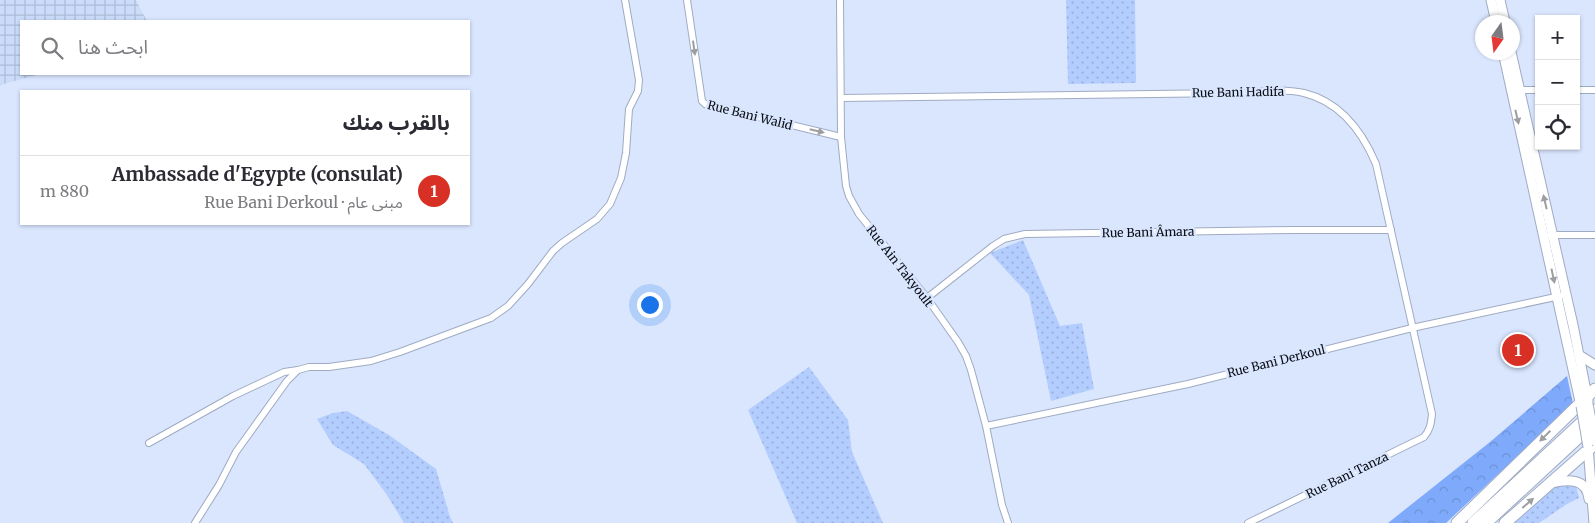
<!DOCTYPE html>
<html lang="ar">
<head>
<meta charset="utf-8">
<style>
	:root { --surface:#fff; --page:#f2f2f3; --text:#2b2b33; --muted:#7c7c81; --line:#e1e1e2; --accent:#d93025 }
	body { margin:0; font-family:Merriweather,"Noto Sans Arabic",serif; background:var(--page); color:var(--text); direction:rtl }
	.controls { position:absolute; right:15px; top:15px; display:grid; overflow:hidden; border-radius:0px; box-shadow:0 1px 4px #0004 }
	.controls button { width:45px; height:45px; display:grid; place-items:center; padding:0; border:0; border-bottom:1px solid var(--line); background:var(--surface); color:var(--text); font:25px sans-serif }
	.compass { position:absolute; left:1475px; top:15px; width:45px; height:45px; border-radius:50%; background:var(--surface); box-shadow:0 1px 4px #0004; rotate:194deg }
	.you { position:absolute; left:649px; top:304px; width:18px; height:18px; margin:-12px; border:4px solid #fff; border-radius:50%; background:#1a73e8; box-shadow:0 0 0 8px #1a73e833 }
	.badge { display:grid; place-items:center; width:32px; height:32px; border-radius:50%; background:var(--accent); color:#fff; font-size:16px; font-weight:700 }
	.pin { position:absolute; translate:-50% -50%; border:2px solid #fff; box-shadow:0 1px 5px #0006 }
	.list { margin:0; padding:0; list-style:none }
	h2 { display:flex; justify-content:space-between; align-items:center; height:65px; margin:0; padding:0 20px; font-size:21px }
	h2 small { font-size:16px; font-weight:400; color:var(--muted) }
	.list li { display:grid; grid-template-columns:32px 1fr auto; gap:15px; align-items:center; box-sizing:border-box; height:70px; padding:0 20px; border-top:1px solid var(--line) }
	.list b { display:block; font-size:19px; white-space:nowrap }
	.list p { margin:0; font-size:16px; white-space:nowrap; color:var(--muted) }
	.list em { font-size:16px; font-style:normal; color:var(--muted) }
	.icon { flex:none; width:28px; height:28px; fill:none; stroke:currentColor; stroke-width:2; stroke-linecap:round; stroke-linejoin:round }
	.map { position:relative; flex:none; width:1595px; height:523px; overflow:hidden; direction:ltr }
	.search { position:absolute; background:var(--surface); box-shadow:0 1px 4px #0004; left:20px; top:20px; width:450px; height:55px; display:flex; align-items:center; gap:12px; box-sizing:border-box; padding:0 18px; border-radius:0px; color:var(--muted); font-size:19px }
	.panel { position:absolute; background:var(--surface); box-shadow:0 1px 4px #0004; left:20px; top:90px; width:450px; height:135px; border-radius:0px; direction:rtl }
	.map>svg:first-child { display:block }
</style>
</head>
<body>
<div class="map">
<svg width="1595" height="523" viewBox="0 0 1595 523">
	<defs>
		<pattern id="industrial-grid" width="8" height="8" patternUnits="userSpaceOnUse" patternTransform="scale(1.25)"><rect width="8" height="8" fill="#cbdbfa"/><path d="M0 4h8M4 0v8" fill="none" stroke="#adbbd5"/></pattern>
		<pattern id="grass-dots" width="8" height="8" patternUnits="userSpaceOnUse" patternTransform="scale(1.25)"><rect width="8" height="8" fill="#b3cdfe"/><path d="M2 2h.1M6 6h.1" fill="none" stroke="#99afd9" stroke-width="1.8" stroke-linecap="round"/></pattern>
		<pattern id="forest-crowns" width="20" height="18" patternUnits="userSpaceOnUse" patternTransform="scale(1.25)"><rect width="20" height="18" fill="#7faafb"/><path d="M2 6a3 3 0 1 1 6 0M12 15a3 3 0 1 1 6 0" fill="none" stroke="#6c91d6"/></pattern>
	</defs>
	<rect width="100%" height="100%" fill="#d9e6fe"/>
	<polygon fill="url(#industrial-grid)" points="0,0 136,0 147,21 21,21 21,74 40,74 0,85"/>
	<g fill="url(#grass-dots)">
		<polygon points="1066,0 1135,0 1136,83 1068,84"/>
		<polygon points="1023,240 1060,326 1082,323 1094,389 1051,401 1029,295 990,253"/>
		<polygon points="809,367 848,420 852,452 883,523 797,523 748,410"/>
		<polygon points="347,411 389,435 436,469 450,517 453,523 404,523 387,495 364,464 333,445 317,419 333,413"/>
		<polygon points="1565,484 1576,486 1579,498 1567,504 1539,523 1514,523 1554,487"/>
	</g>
	<polygon fill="url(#forest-crowns)" points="1567,376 1573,404 1446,523 1388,523 1490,442"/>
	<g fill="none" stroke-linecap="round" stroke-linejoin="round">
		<g stroke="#9fabc2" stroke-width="8">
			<g id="street">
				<polyline points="687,0 702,101 705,104 841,137"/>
				<polyline points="840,0 841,137 846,186 849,196 859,214 927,298 958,342 966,356 971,370 986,426 1002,505 1008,523"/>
				<polyline points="1518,90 1539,90"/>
				<polyline points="1576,90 1595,90"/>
				<path d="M841 98 1233 93C1256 92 1281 88 1304 93 1341 102 1362 131 1376 164L1432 414C1431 424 1430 430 1424 437L1248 523"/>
				<polyline points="1550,235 1595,235"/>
				<polyline points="927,298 993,246 1004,239 1025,234 1293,230 1391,230"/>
				<polyline points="986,426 1188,384 1412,328 1560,296"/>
				<polyline points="149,443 233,396 284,372 298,370"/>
				<polyline points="195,523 219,485 236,452 287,381 298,370 309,367 329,367 371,361 400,352 491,318 508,306 528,284 553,251 562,243 597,219 610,204 621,178 626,153 629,109 638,91 639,80 625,0"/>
			</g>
		</g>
		<g stroke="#9fabc2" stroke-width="11">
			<g id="secondary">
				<polyline points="1491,0 1496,22"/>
				<polyline points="1500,0 1505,22"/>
				<polyline points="1503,52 1581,406"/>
				<polyline points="1511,52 1573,325 1588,401"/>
				<polyline points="1579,355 1595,365"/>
				<polyline points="1588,447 1594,523"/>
				<path d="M1551 483C1568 479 1587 478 1589 499"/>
			</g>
		</g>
		<g stroke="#9fabc2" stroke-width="13">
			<g id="highway">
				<polyline points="1457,523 1595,389"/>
				<polyline points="1473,523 1595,410"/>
				<polyline points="1486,523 1591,426"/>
				<polyline points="1505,523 1595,444"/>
			</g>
		</g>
		<use href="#street" stroke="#fff" stroke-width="6"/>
		<use href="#secondary" stroke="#fff" stroke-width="9"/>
		<use href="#highway" stroke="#fff" stroke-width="11"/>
		<g stroke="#9fabc2" stroke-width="11" stroke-linecap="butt">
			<g id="secondary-bridge">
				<polyline points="1588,404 1595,441"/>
				<polyline points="1581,406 1588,447"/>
			</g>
		</g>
		<use href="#secondary-bridge" stroke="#fff" stroke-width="9"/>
	</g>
	<defs><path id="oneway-solid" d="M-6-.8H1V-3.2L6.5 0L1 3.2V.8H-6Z" transform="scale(1.25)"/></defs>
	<g fill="#9d9ea1">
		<use href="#oneway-solid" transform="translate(694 48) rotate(82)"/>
		<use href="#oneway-solid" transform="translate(1517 117) rotate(77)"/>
		<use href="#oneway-solid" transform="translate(817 131) rotate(13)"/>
		<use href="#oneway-solid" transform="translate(1545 202) rotate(-103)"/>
		<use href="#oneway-solid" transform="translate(1553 276) rotate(78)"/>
		<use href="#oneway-solid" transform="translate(1545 436) rotate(136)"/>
		<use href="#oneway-solid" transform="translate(1528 503) rotate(-41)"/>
	</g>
	<g text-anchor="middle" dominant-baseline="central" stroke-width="5" stroke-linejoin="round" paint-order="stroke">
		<g font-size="12" fill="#090d15" stroke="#d9e6fe">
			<text transform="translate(1238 92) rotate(-1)">Rue Bani Hadifa</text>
			<text transform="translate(750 115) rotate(14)">Rue Bani Walid</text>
			<text transform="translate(1148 232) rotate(-1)">Rue Bani Âmara</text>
			<text transform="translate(900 266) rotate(52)">Rue Ain Takyoult</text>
			<text transform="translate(1276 361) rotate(-14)">Rue Bani Derkoul</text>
			<text transform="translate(1347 475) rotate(-26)">Rue Bani Tanza</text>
		</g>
	</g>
</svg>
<div class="controls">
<button>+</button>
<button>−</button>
<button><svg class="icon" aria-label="locate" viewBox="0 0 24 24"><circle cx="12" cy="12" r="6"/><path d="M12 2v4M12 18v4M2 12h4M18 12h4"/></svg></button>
</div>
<svg class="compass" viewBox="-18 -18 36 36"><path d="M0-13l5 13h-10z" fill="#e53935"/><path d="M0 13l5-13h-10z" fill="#7c7c81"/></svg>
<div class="you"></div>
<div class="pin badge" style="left:1518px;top:350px">1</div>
<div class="search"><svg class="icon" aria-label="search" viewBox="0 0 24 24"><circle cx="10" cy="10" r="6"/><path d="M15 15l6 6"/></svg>ابحث هنا</div>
<section class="panel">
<h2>بالقرب منك<small></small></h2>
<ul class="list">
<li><span class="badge">1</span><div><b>Ambassade d'Egypte (consulat)</b><p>مبنى عام · Rue Bani Derkoul</p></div><em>880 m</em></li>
</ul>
</section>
</div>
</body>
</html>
